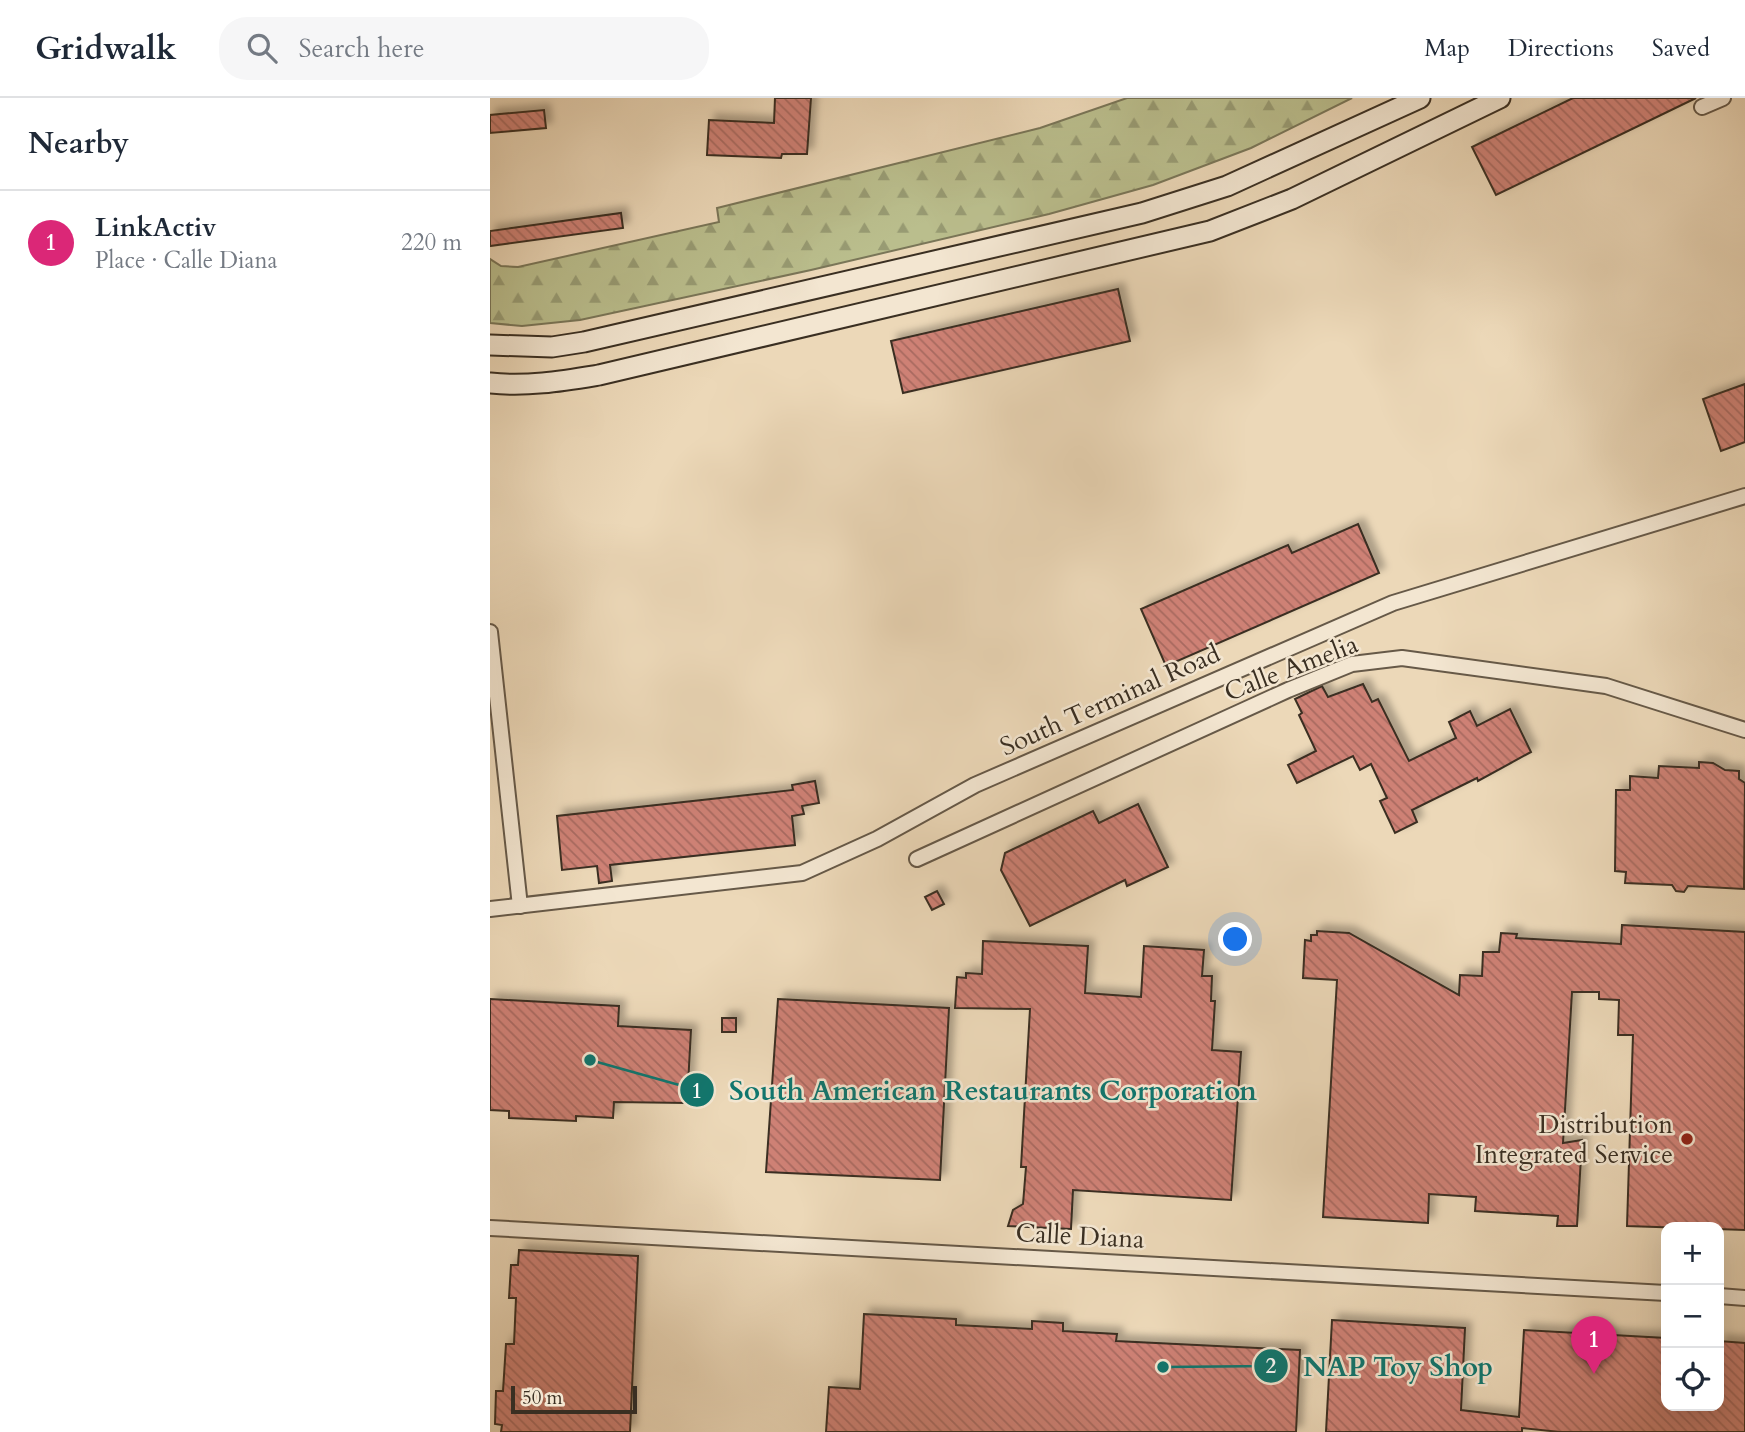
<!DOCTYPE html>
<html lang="en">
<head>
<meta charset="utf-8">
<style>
	:root { --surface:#fff; --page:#f6f6f7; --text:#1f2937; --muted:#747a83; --line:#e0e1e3; --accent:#db2777 }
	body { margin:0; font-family:Cardo,serif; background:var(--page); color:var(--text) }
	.controls { position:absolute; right:21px; bottom:21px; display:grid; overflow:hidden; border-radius:14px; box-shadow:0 7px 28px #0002 }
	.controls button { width:63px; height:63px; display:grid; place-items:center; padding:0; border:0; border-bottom:2px solid var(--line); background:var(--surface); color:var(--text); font:35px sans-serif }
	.scale { position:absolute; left:21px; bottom:18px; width:126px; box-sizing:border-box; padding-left:7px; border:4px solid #3a2f22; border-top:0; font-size:19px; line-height:24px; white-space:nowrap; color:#3a2f22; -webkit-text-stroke:5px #f3e6d1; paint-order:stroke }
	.you { position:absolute; left:746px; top:842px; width:24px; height:24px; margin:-18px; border:5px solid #fff; border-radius:50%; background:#1a73e8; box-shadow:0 0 0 10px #1a73e833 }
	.badge { display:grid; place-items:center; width:46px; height:46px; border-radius:50%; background:var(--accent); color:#fff; font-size:23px; font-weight:700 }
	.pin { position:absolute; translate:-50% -58px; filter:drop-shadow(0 2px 4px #0008) }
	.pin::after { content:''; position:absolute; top:37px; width:24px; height:21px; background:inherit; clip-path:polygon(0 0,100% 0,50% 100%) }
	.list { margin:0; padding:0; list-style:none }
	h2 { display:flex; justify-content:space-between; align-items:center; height:91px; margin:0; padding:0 28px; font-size:30px }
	h2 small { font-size:23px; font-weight:400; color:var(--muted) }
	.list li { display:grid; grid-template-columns:46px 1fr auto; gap:21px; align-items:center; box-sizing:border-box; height:105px; padding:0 28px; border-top:2px solid var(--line) }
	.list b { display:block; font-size:26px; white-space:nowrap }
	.list p { margin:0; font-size:23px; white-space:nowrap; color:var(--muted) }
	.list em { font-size:23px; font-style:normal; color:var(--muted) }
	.icon { flex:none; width:38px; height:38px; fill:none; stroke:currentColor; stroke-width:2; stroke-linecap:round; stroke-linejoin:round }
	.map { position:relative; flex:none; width:1255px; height:1334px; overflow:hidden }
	header { display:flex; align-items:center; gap:42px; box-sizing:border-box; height:98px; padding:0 35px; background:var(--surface); border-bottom:2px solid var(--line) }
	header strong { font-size:33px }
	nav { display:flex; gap:38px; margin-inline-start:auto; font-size:24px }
	.search { width:490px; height:63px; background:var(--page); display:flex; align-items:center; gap:18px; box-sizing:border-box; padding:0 24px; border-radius:28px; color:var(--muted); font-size:26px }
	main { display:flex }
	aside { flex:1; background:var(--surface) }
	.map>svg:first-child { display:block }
</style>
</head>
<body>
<header>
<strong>Gridwalk</strong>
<div class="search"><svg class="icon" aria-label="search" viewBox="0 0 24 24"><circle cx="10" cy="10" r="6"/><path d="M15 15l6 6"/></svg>Search here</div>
<nav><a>Map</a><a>Directions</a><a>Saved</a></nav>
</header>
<main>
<aside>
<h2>Nearby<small></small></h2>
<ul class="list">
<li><span class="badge">1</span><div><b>LinkActiv</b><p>Place · Calle Diana</p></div><em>220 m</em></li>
</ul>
</aside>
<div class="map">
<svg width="1255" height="1334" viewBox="0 0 1255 1334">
	<defs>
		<pattern id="forest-firs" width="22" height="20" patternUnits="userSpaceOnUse" patternTransform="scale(1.75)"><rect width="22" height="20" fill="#babe8d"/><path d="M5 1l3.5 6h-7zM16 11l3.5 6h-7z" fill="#989b73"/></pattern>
		<pattern id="building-back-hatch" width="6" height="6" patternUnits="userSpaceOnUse" patternTransform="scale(1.75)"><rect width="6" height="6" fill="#ce8175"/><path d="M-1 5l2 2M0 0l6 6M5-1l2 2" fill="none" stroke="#a86a60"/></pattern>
		<filter id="shadow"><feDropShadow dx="6" dy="-6" stdDeviation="3.5" flood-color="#0004"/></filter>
	</defs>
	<rect width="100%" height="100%" fill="#ecd8b8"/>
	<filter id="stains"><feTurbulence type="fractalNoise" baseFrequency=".00286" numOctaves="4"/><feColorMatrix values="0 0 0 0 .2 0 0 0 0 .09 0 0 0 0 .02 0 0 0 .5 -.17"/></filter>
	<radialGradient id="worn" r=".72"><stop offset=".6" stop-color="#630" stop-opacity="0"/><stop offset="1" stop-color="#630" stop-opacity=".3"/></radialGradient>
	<polygon fill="url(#forest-firs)" stroke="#7a7658" stroke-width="2" points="637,0 862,0 761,50 663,87 559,116 321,172 90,222 32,228 0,225 0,161 11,168 28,169 229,124 227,110 550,30"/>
	<g fill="url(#building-back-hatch)" stroke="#3a2f22" stroke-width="2" filter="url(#shadow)">
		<polygon points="285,0 321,0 317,56 292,56 291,60 217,57 219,22 284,25"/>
		<polygon points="1083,0 1206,0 1006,97 982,49"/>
		<polygon points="54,12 56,30 0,35 0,17"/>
		<polygon points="131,115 133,130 0,148 0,133"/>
		<polygon points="628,191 640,243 413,295 401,243"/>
		<polygon points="1255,286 1255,344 1231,353 1213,301"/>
		<polygon points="868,426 889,475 676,568 651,511 798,447 802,455"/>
		<polygon points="873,586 882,604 888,601 919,663 966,640 959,624 980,613 987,628 1020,611 1041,654 988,683 987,680 922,712 927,724 905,735 890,703 897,700 881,666 870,672 863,658 807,685 798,667 826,653 809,617 812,615 805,601 832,588 838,599"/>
		<polygon points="1209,664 1223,665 1235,672 1249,673 1249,681 1255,685 1254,791 1198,788 1194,794 1186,793 1182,787 1135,785 1136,774 1125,773 1126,692 1140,692 1140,678 1168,680 1169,668 1209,670"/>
		<polygon points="325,683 329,705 312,708 314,716 302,718 305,747 120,767 122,783 109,785 107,768 72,772 67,718 303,692 302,687"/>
		<polygon points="648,706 678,769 637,788 635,782 540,828 511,772 515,755 603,713 609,725"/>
		<polygon points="447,793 454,806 442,812 435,799"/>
		<polygon points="1132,827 1255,834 1255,1132 1137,1128 1143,937 1128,937 1129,902 1109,901 1109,894 1082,894 1073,1045 1092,1042 1087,1128 1067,1128 1068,1118 985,1113 986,1099 939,1096 938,1125 833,1119 847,882 813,880 815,842 821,843 821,837 827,837 827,833 859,835 969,897 970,877 992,878 993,854 1009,854 1011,835 1027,836 1026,840 1131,846"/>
		<polygon points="493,843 598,848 595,895 651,899 654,848 714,852 712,878 722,878 721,903 725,903 722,952 751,954 741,1102 583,1092 581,1131 518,1128 523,1112 533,1106 536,1069 531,1069 540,911 465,910 467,879 476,880 476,875 492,876"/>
		<polygon points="0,901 129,908 128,928 201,932 197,1005 124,1004 123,1020 86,1018 86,1023 19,1020 19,1013 0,1012"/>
		<polygon points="288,901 459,910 450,1082 276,1074"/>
		<rect x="232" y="920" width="14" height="14"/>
		<polygon points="29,1152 148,1158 140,1334 11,1334 12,1327 5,1326 6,1293 13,1293 16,1246 24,1246 26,1200 19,1200 21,1167 28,1167"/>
		<polygon points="374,1216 466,1221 466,1227 542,1231 542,1223 573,1225 573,1233 627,1236 626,1243 810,1252 806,1334 336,1334 339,1289 370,1291"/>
		<polygon points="842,1222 975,1230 971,1312 1029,1319 1034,1232 1176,1240 1176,1308 1229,1308 1229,1243 1255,1245 1255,1334 1070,1334 1032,1330 1032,1334 836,1334"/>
	</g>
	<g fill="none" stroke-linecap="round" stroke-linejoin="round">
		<g stroke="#665948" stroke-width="18">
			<g id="street">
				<polyline points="1212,9 1233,0"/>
				<polyline points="0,534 30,808"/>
				<polyline points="427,761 798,592 862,566 912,560 1116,588 1255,632"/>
				<polyline points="0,811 312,775 387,741 485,687 903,505 1255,398"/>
				<polyline points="0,1130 1176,1195"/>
				<polyline points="1229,1198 1255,1200"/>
			</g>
		</g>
		<g stroke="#3a2f22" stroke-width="23">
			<g id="secondary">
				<polyline points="0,247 62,249 94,244 652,115 737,88 930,0"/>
				<path d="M0 285C37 289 72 283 109 277L720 133 802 101 1010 0"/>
			</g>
		</g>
		<use href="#street" stroke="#f3e6d1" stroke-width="14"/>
		<use href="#secondary" stroke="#f3e6d1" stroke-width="19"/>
	</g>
	<circle fill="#8f2418" stroke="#f3e6d1" stroke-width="2.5" cx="1197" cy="1041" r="7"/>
	<g text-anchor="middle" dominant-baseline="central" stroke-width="5" stroke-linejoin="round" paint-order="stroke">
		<g font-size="26" fill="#3a2f22" stroke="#f3e6d1">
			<text transform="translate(801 570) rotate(-21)">Calle Amelia</text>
			<text transform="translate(620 602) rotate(-24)">South Terminal Road</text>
			<text transform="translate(590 1138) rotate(3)">Calle Diana</text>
		</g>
		<g font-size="26" fill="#3a2f22" stroke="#f3e6d1" text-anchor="end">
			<text x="1183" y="1026">Distribution<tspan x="1183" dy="30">Integrated Service</tspan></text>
		</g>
	</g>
	<path fill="none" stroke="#0f766e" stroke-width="2.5" d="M100 962L207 992M673 1269L781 1268"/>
	<g fill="#0f766e" stroke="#f3e6d1" stroke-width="2.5">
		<circle cx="100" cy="962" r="7"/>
		<circle cx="673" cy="1269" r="7"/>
		<circle cx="207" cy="992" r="18"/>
		<circle cx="781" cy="1268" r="18"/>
	</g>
	<g font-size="21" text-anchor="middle" font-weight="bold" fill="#fff">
		<text x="207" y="1000">1</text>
		<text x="781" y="1275">2</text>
	</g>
	<g font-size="28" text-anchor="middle" font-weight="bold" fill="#0f766e" stroke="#f3e6d1" stroke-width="5" stroke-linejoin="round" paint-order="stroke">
		<text x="503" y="1002">South American Restaurants Corporation</text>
		<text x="908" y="1278">NAP Toy Shop</text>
	</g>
	<rect width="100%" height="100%" filter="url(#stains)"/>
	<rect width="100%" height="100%" fill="url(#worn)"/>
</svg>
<div class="controls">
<button>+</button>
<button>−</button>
<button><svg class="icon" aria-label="locate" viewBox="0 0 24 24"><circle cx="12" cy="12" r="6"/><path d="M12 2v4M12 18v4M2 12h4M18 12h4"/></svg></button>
</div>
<div class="scale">50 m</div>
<div class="you"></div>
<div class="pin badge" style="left:1104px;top:1276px">1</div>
</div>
</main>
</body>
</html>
